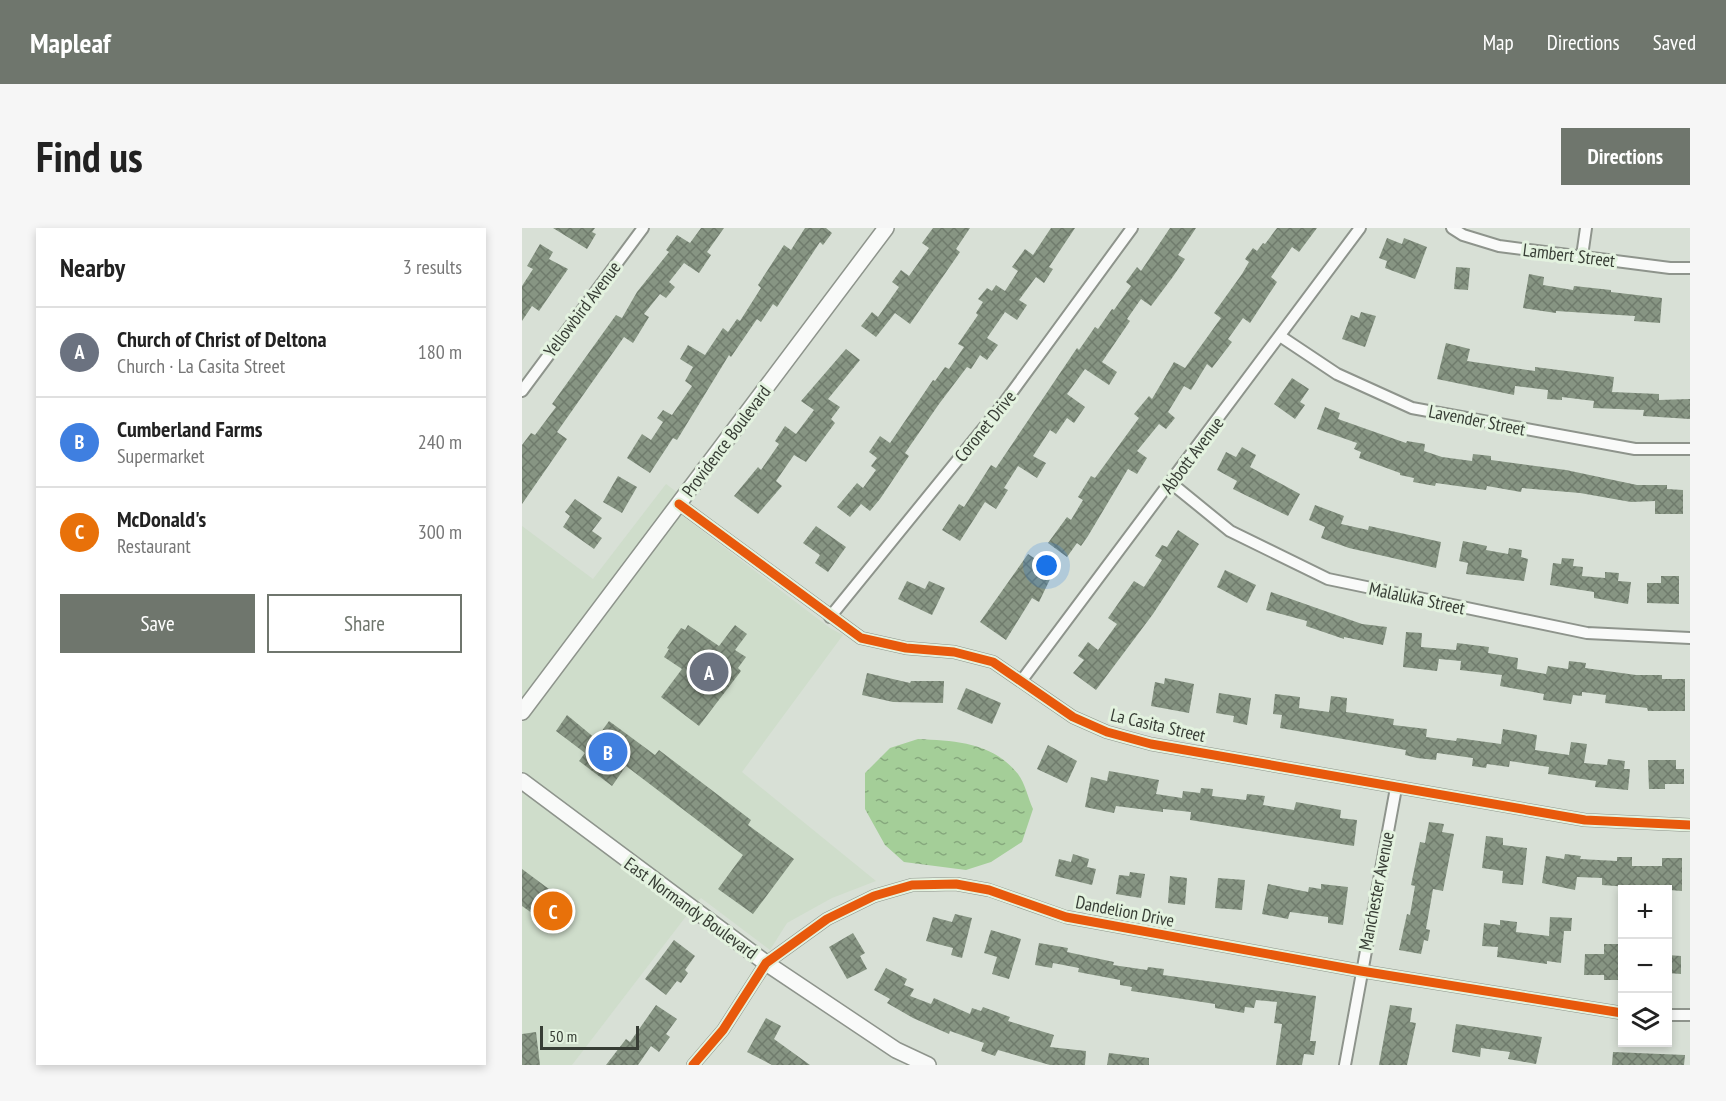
<!DOCTYPE html>
<html lang="en">
<head>
<meta charset="utf-8">
<style>
	:root { --surface:#fff; --page:#f6f6f6; --text:#222; --muted:#767676; --line:#e0e0e0; --accent:#6f766d }
	body { margin:0; font-family:"PT Sans Narrow",sans-serif; background:var(--page); color:var(--text) }
	.controls { position:absolute; right:18px; bottom:18px; display:grid; overflow:hidden; border-radius:0px; box-shadow:0 3px 9px #0003 }
	.controls button { width:54px; height:54px; display:grid; place-items:center; padding:0; border:0; border-bottom:2px solid var(--line); background:var(--surface); color:var(--text); font:30px sans-serif }
	.scale { position:absolute; left:18px; bottom:15px; width:99px; box-sizing:border-box; padding-left:6px; border:3px solid #373d35; border-top:0; font-size:16px; line-height:21px; white-space:nowrap; color:#373d35; -webkit-text-stroke:4px #e3f2df; paint-order:stroke }
	.you { position:absolute; left:525px; top:338px; width:21px; height:21px; margin:-15px; border:4px solid #fff; border-radius:50%; background:#1a73e8; box-shadow:0 0 0 9px #1a73e833 }
	.badge { display:grid; place-items:center; width:39px; height:39px; border-radius:50%; background:var(--accent); color:#fff; font-size:20px; font-weight:700 }
	.pin { position:absolute; translate:-50% -50%; border:3px solid #fff; box-shadow:0 2px 6px #0006 }
	.list { margin:0; padding:0; list-style:none }
	h2 { display:flex; justify-content:space-between; align-items:center; height:78px; margin:0; padding:0 24px; font-size:26px }
	h2 small { font-size:20px; font-weight:400; color:var(--muted) }
	.list li { display:grid; grid-template-columns:39px 1fr auto; gap:18px; align-items:center; box-sizing:border-box; height:90px; padding:0 24px; border-top:2px solid var(--line) }
	.list b { display:block; font-size:22px; white-space:nowrap }
	.list p { margin:0; font-size:20px; white-space:nowrap; color:var(--muted) }
	.list em { font-size:20px; font-style:normal; color:var(--muted) }
	.actions { display:flex; gap:12px; padding:18px 24px }
	.actions a { flex:1; padding:14px 0; border:2px solid var(--accent); border-radius:0px; text-align:center; font-size:21px; color:var(--accent) }
	.actions .main { background:var(--accent); color:#fff }
	.icon { flex:none; width:33px; height:33px; fill:none; stroke:currentColor; stroke-width:2; stroke-linecap:round; stroke-linejoin:round }
	.map { position:relative; flex:none; width:1168px; height:837px; overflow:hidden; border-radius:0px }
	header { display:flex; align-items:center; gap:36px; box-sizing:border-box; height:84px; padding:0 30px; background:var(--accent); color:#fff }
	header strong { font-size:28px }
	nav { display:flex; gap:33px; margin-inline-start:auto; font-size:21px }
	.intro { display:flex; align-items:center; justify-content:space-between; box-sizing:border-box; height:144px; padding:0 36px }
	h1 { margin:0; font-size:42px }
	.button { padding:15px 27px; border-radius:0px; background:var(--accent); color:#fff; font-size:21px; font-weight:700 }
	main { display:flex; gap:36px; padding:0 36px }
	aside { flex:1; background:var(--surface); border-radius:0px; box-shadow:0 3px 9px #0003 }
	.map>svg:first-child { display:block }
</style>
</head>
<body>
<header>
<strong>Mapleaf</strong>
<nav><a>Map</a><a>Directions</a><a>Saved</a></nav>
</header>
<div class="intro"><h1>Find us</h1><a class="button">Directions</a></div>
<main>
<aside>
<h2>Nearby<small>3 results</small></h2>
<ul class="list">
<li><span class="badge" style="background:#6b7280">A</span><div><b>Church of Christ of Deltona</b><p>Church · La Casita Street</p></div><em>180 m</em></li>
<li><span class="badge" style="background:#3f7fe0">B</span><div><b>Cumberland Farms</b><p>Supermarket</p></div><em>240 m</em></li>
<li><span class="badge" style="background:#e8710a">C</span><div><b>McDonald's</b><p>Restaurant</p></div><em>300 m</em></li>
</ul>
<div class="actions"><a class="main">Save</a><a>Share</a></div>
</aside>
<div class="map">
<svg width="1168" height="837" viewBox="0 0 1168 837">
	<defs>
		<pattern id="water-ripples" width="26" height="14" patternUnits="userSpaceOnUse" patternTransform="scale(1.5)"><rect width="26" height="14" fill="#a4ce98"/><path d="M2 4q2-2 4 0t4 0M15 11q2-2 4 0t4 0" fill="none" stroke="#86a87d"/></pattern>
		<pattern id="building-cross-hatch" width="8" height="8" patternUnits="userSpaceOnUse" patternTransform="scale(1.5)"><rect width="8" height="8" fill="#879583"/><path d="M0 0l8 8M0 8l8-8" fill="none" stroke="#6f7b6c"/></pattern>
	</defs>
	<rect width="100%" height="100%" fill="#d8e0d6"/>
	<g fill="#cfddcb">
		<polygon points="144,256 156,265 0,472 0,298 71,351"/>
		<polygon points="158,286 308,400 321,407 220,544 354,653 310,670 265,695 248,722 179,670 174,675 158,664 0,543 0,495"/>
		<polygon points="0,562 165,687 50,837 0,837"/>
	</g>
	<path fill="url(#water-ripples)" d="M396 511C434 513 470 514 496 546 503 555 506 570 511 581L500 614 469 634 444 642 382 634 363 617 343 581V545L368 520Z"/>
	<g fill="url(#building-cross-hatch)">
		<polygon points="31,0 73,0 70,4 74,6 65,21"/>
		<polygon points="179,0 202,0 185,24 189,27 177,45 162,35 147,54 153,59 144,70 138,66 122,86 127,89 111,115 102,109 35,204 45,211 0,276 0,217 9,205 13,207 34,179 30,176 94,87 100,90 115,64 147,24 144,22 155,7 168,15"/>
		<polygon points="283,0 304,0 310,5 301,17 298,14 255,79 251,76 239,94 235,91 209,129 207,127 155,212 151,210 128,245 105,230 120,206 129,212 141,194 135,190 141,182 150,187 170,158 163,153 171,139 158,131 166,117 183,127 201,100 206,104 215,91 218,93 239,60 236,57 262,17 269,22"/>
		<polygon points="411,0 448,0 434,21 438,24 388,96 373,85 354,109 339,98 350,84 356,89 377,59 370,54 379,42 387,48 407,20 400,15"/>
		<polygon points="529,0 553,0 527,39 531,41 522,55 514,49 497,72 505,77 495,92 483,84 465,110 476,117 465,132 458,127 449,141 445,139 417,176 383,225 387,228 358,271 348,283 339,276 328,289 315,279 335,255 341,260 354,242 349,238 355,230 347,224 358,208 368,215 411,152 413,153 423,139 427,141 442,119 436,116 456,87 454,85 461,74 456,71 465,60 470,63 474,57 483,63 496,43 490,39 503,21 511,27"/>
		<polygon points="648,0 674,0 656,27 663,31 650,50 629,78 619,71 605,91 608,93 580,134 595,144 587,157 563,141 545,166 563,179 552,195 545,190 534,206 528,202 511,228 524,235 515,250 496,238 482,260 486,262 474,281 463,274 438,313 420,302 437,276 442,279 469,237 474,240 555,120 557,122 573,99 576,101 590,81 592,82 609,58 604,54 615,39 619,43"/>
		<polygon points="755,0 795,0 777,24 770,19 749,49 755,54 728,95 721,90 706,111 710,114 690,140 685,136 669,162 662,158 646,184 653,190 644,201 637,196 615,223 625,230 615,246 606,241 566,308 559,318 555,315 545,329 526,315 545,289 549,292 561,272 556,269 569,248 573,250 617,190 612,186 627,168 630,171 652,134 663,140 699,90 692,85 720,46 727,34 723,31 731,20 735,23 741,15 743,16"/>
		<polygon points="865,10 880,16 882,10 905,19 893,51 863,40 865,33 857,30"/>
		<polygon points="18,16 31,24 27,31 46,41 17,83 10,78 0,93 0,58 11,41 5,38"/>
		<polygon points="934,39 948,40 946,62 932,61"/>
		<polygon points="1007,46 1022,49 1021,57 1051,62 1052,58 1089,62 1089,64 1140,70 1138,95 1112,93 1113,88 1034,83 1034,85 1001,80"/>
		<polygon points="839,84 854,88 843,119 820,111 829,87 837,90"/>
		<polygon points="924,115 948,121 945,133 1013,143 1013,139 1092,149 1090,164 1137,166 1137,172 1168,171 1168,191 1121,188 1122,182 1071,180 1072,173 1040,169 1040,172 1025,171 1026,162 993,158 992,167 915,151"/>
		<polygon points="324,121 338,132 306,171 318,179 309,191 313,195 284,234 272,227 254,253 260,258 236,286 212,268 236,239 239,242 257,216 253,213 263,198 274,206 292,182 279,173"/>
		<polygon points="770,150 787,161 778,174 783,177 773,191 752,176"/>
		<polygon points="803,179 818,185 816,191 884,215 885,213 903,216 902,223 920,229 950,233 951,226 969,228 969,232 1044,242 1115,257 1145,257 1145,261 1161,262 1161,286 1133,286 1133,273 1109,274 1058,265 1000,260 999,264 965,258 964,262 914,255 913,258 891,254 892,250 878,247 878,245 837,230 839,224 832,221 835,215 795,201"/>
		<polygon points="720,219 734,227 728,239 778,266 766,288 711,261 715,253 695,242 704,224 714,229"/>
		<polygon points="96,248 115,259 100,285 81,274"/>
		<polygon points="53,271 80,290 70,303 80,310 72,321 41,299 48,288 43,284"/>
		<polygon points="793,277 822,288 819,296 846,302 847,298 919,314 914,340 827,320 799,310 803,299 787,292"/>
		<polygon points="294,298 324,319 306,344 293,335 298,327 281,315"/>
		<polygon points="656,302 677,316 631,386 574,462 551,445 562,432 556,428 566,414 576,422 595,396 586,390 612,353 622,359 640,332 633,328 640,317 645,319"/>
		<polygon points="941,313 965,318 964,322 986,326 987,320 1000,322 999,329 1006,331 1002,353 944,346 946,335 937,333"/>
		<polygon points="506,326 532,343 517,374 510,370 484,412 458,394"/>
		<polygon points="1040,330 1052,331 1051,338 1061,339 1060,348 1083,350 1083,344 1097,345 1096,353 1109,354 1106,376 1072,370 1072,364 1028,357 1031,335 1039,336"/>
		<polygon points="703,342 734,357 725,375 695,359"/>
		<polygon points="1139,348 1157,348 1157,376 1125,375 1125,355 1139,355"/>
		<polygon points="385,353 403,361 407,353 423,360 410,387 376,371"/>
		<polygon points="749,364 840,396 865,399 861,417 822,409 822,411 784,398 785,393 744,382"/>
		<polygon points="166,397 197,418 213,397 225,406 213,422 224,429 216,440 219,443 177,498 139,469 160,441 142,429 147,421 145,420 159,400 163,402"/>
		<polygon points="884,404 900,405 899,419 934,422 935,415 967,419 966,425 996,430 995,441 1024,446 1026,438 1046,441 1047,433 1064,435 1063,440 1114,447 1140,447 1140,451 1163,451 1163,483 1126,483 1125,480 1083,475 1084,467 1060,464 1060,468 1051,467 1049,476 1021,472 1022,466 978,458 980,447 938,442 939,433 917,431 915,443 881,439"/>
		<polygon points="345,445 388,455 389,453 422,453 421,475 371,474 340,467"/>
		<polygon points="643,450 672,456 667,485 629,478 633,454 642,456"/>
		<polygon points="444,460 479,475 470,496 435,481"/>
		<polygon points="697,465 729,470 725,497 711,494 712,488 694,485"/>
		<polygon points="753,466 778,469 777,480 807,484 809,468 825,470 824,484 872,491 871,497 905,501 904,509 934,513 935,510 979,516 981,501 1015,507 1013,522 1047,527 1049,514 1065,516 1062,535 1085,537 1086,531 1103,533 1102,541 1108,541 1106,562 1073,559 1074,553 1026,546 1027,539 988,533 987,539 965,536 964,540 950,538 951,530 915,525 914,532 895,530 883,527 884,522 758,500 760,487 751,486"/>
		<polygon points="45,487 74,511 87,493 133,527 137,522 229,592 226,597 272,631 231,686 196,661 221,627 104,538 90,558 57,533 63,525 34,503"/>
		<polygon points="526,517 555,533 545,555 515,541"/>
		<polygon points="1126,532 1154,532 1154,541 1162,541 1162,556 1143,556 1143,561 1127,561"/>
		<polygon points="587,543 637,552 634,566 660,570 661,563 678,565 679,560 691,561 690,568 724,572 725,566 743,568 741,577 772,582 774,574 819,582 818,590 835,592 832,618 668,592 669,584 641,581 641,584 594,578 592,585 563,579 569,549 585,553"/>
		<polygon points="907,594 922,596 920,604 932,606 921,663 911,661 904,701 908,702 906,713 902,712 899,726 877,722 885,686 888,687 893,658 889,657 898,614 903,615"/>
		<polygon points="964,608 981,610 981,617 1005,620 1001,657 980,655 981,643 960,640"/>
		<polygon points="551,626 567,631 565,639 574,641 570,657 533,648 537,631 549,634"/>
		<polygon points="1043,626 1059,628 1058,631 1095,633 1095,629 1110,629 1110,638 1140,638 1140,630 1160,630 1160,663 1080,657 1080,650 1055,649 1053,662 1020,655 1024,628 1042,631"/>
		<polygon points="0,641 35,667 17,690 0,678"/>
		<polygon points="608,644 623,646 619,670 594,666 597,647 607,648"/>
		<polygon points="648,648 665,650 663,677 646,675"/>
		<polygon points="696,650 723,652 720,682 693,680"/>
		<polygon points="746,656 786,664 787,659 799,661 799,656 826,659 821,697 806,695 806,689 768,684 766,691 740,686"/>
		<polygon points="433,686 450,690 440,730 429,727 431,720 404,713 411,689 430,694"/>
		<polygon points="1028,689 1050,690 1049,703 1042,703 1039,735 1025,733 1025,736 975,729 976,719 960,718 962,695 978,697 978,692 995,694 994,704 1027,708"/>
		<polygon points="469,702 499,711 487,751 470,746 475,729 462,725"/>
		<polygon points="331,705 343,725 338,728 345,741 325,751 307,719"/>
		<polygon points="152,712 173,728 163,742 166,745 159,755 155,753 144,767 123,751"/>
		<polygon points="517,715 546,720 545,724 592,734 591,737 625,742 626,739 642,741 641,747 794,768 788,813 794,813 792,827 782,826 780,837 754,837 760,796 752,795 755,774 734,772 732,780 723,779 722,785 693,780 693,776 609,763 610,759 598,757 598,752 556,744 557,740 531,735 530,740 513,737"/>
		<polygon points="1082,716 1098,716 1097,752 1082,752 1082,747 1062,747 1063,726 1082,726"/>
		<polygon points="1146,727 1159,728 1159,746 1146,745"/>
		<polygon points="364,740 385,751 382,757 392,761 388,768 409,776 412,770 448,786 450,780 459,783 461,779 488,789 486,793 532,807 528,819 564,823 563,837 528,837 476,822 473,828 459,823 462,815 428,803 427,806 391,790 365,775 368,771 352,762"/>
		<polygon points="134,777 155,791 144,806 148,809 137,824 129,818 116,837 84,837 104,811 108,814"/>
		<polygon points="868,777 890,780 888,794 894,795 885,837 857,837"/>
		<polygon points="244,790 259,798 252,811 288,837 250,837 225,824"/>
		<polygon points="934,796 1020,809 1014,836 986,831 988,824 959,820 958,829 930,824"/>
		<polygon points="14,804 18,837 0,837 0,806"/>
		<polygon points="1091,824 1163,827 1162,837 1090,837"/>
		<polygon points="587,825 627,830 627,837 585,837"/>
	</g>
	<g fill="none" stroke-linecap="round" stroke-linejoin="round">
		<g stroke="#8e948c" stroke-width="14">
			<g id="street">
				<polyline points="930,0 941,7 977,18 1148,40 1168,40"/>
				<polyline points="1060,28 1064,0"/>
				<polyline points="758,108 815,146 890,180 1113,221 1168,221"/>
				<polyline points="0,163 121,0"/>
				<polyline points="649,255 708,303 806,351 1065,405 1168,410"/>
				<polyline points="157,276 339,410 384,420 432,424 471,434 551,489 585,504 629,516 1063,592 1168,597"/>
				<polyline points="308,389 482,175 610,0"/>
				<polyline points="500,452 838,0"/>
				<polyline points="1146,787 1168,787"/>
				<polyline points="171,837 201,802 244,735 305,691 352,668 390,657 434,656 467,662 544,689 839,743 1100,785"/>
				<polyline points="823,837 874,560"/>
			</g>
		</g>
		<g stroke="#8e948c" stroke-width="18">
			<g id="secondary">
				<polyline points="0,484 364,0"/>
				<polyline points="0,553 244,735 374,822 406,837"/>
			</g>
		</g>
		<use href="#street" stroke="#f9faf9" stroke-width="10"/>
		<use href="#secondary" stroke="#f9faf9" stroke-width="15"/>
		<g stroke="#e3f2df" stroke-width="13">
			<g id="cycleway">
				<polyline points="157,276 339,410 384,420 432,424 471,434 551,489 585,504 629,516 1063,592 1168,597"/>
				<polyline points="171,837 201,802 244,735 305,691 352,668 390,657 434,656 467,662 544,689 839,743 1100,785"/>
			</g>
		</g>
		<use href="#cycleway" stroke="#e8590c" stroke-width="9"/>
	</g>
	<g text-anchor="middle" dominant-baseline="central" stroke-width="6" stroke-linejoin="round" paint-order="stroke">
		<g font-size="18" fill="#373d35" stroke="#e3f2df">
			<text transform="translate(1047 27) rotate(7)">Lambert Street</text>
			<text transform="translate(60 81) rotate(-53)">Yellowbird Avenue</text>
			<text transform="translate(955 192) rotate(11)">Lavender Street</text>
			<text transform="translate(463 198) rotate(-51)">Coronet Drive</text>
			<text transform="translate(204 213) rotate(-53)">Providence Boulevard</text>
			<text transform="translate(670 227) rotate(-53)">Abbott Avenue</text>
			<text transform="translate(895 370) rotate(12)">Malaluka Street</text>
			<text transform="translate(636 497) rotate(13)">La Casita Street</text>
			<text transform="translate(854 663) rotate(-79)">Manchester Avenue</text>
			<text transform="translate(169 680) rotate(36)">East Normandy Boulevard</text>
			<text transform="translate(603 683) rotate(11)">Dandelion Drive</text>
		</g>
	</g>
</svg>
<div class="controls">
<button>+</button>
<button>−</button>
<button><svg class="icon" aria-label="layers" viewBox="0 0 24 24"><path d="M12 4l9 5-9 5-9-5zM3 14l9 5 9-5"/></svg></button>
</div>
<div class="scale">50 m</div>
<div class="you"></div>
<div class="pin badge" style="left:187px;top:444px;background:#6b7280">A</div>
<div class="pin badge" style="left:86px;top:524px;background:#3f7fe0">B</div>
<div class="pin badge" style="left:31px;top:683px;background:#e8710a">C</div>
</div>
</main>
</body>
</html>
